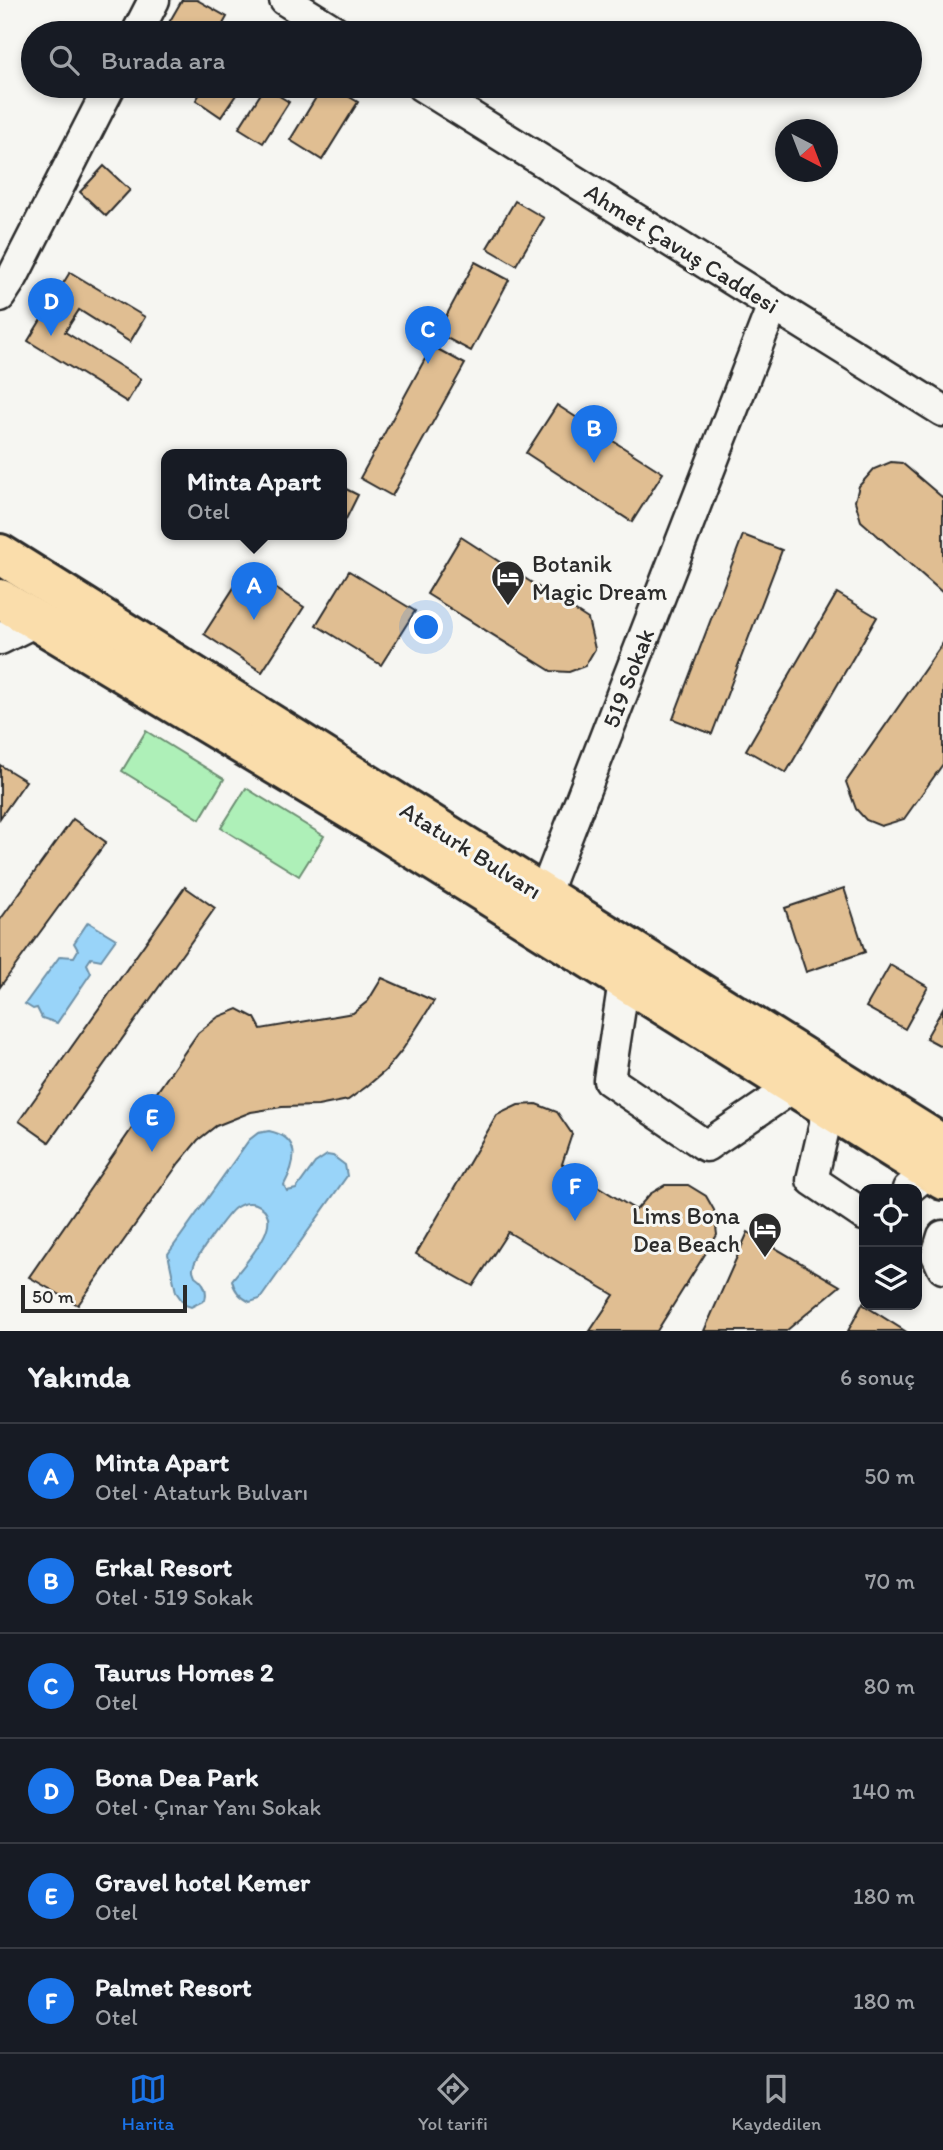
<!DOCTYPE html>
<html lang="tr">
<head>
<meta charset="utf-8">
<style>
	:root { --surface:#171b24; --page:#242831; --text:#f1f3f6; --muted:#9ea1a6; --line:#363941; --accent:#1a73e8 }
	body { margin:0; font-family:Itim,sans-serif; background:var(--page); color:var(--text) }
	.controls { position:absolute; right:21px; bottom:21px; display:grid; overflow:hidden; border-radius:14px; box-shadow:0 4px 10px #0003 }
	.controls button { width:63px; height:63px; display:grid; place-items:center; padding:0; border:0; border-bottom:2px solid var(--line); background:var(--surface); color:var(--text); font:35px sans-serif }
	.compass { position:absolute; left:775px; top:119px; width:63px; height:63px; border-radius:50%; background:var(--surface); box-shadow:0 4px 10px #0003; rotate:138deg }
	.scale { position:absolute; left:21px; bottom:18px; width:166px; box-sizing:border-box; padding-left:7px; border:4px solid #2b2b2b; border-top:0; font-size:19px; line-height:24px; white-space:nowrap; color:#2b2b2b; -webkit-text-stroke:5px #f6f6f2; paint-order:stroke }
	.you { position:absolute; left:427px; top:628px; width:24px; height:24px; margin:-18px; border:5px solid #fff; border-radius:50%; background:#1a73e8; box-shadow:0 0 0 10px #1a73e833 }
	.badge { display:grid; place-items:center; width:46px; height:46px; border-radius:50%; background:var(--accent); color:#fff; font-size:23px; font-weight:700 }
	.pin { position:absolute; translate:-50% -58px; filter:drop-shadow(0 2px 4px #0008) }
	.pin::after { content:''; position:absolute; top:37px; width:24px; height:21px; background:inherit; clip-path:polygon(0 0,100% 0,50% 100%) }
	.popup { position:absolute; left:161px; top:449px; width:186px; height:91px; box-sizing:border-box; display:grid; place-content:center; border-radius:14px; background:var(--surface); filter:drop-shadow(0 2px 5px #0005); font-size:23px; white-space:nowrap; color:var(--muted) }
	.popup b { font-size:26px; color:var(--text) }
	.popup::after { content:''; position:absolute; left:50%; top:100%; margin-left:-14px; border:14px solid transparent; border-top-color:var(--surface) }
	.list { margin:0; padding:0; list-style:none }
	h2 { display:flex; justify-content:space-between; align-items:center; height:91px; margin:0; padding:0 28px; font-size:30px }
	h2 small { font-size:23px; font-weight:400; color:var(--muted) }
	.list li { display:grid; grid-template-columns:46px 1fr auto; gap:21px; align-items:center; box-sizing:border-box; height:105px; padding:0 28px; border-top:2px solid var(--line) }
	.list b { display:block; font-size:26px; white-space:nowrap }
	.list p { margin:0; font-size:23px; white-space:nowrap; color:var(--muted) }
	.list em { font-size:23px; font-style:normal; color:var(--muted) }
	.icon { flex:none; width:38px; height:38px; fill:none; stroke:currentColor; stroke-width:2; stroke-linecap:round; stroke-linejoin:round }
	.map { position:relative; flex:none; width:943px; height:1331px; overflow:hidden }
	.search { position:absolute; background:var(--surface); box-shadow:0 4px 10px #0003; left:21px; right:21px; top:21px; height:77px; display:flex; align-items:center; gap:18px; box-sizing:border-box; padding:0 24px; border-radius:38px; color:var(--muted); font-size:26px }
	.sheet { height:721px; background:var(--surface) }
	nav { display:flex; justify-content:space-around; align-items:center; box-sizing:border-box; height:98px; border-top:2px solid var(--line); background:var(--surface); font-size:19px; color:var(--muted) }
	nav a { display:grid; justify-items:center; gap:4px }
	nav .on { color:var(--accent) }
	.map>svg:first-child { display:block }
</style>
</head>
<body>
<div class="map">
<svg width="943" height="1331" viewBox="0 0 943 1331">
	<rect width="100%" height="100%" fill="#f6f6f2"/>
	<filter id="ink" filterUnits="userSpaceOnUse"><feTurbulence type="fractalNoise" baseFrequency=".0143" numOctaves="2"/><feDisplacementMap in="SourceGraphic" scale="14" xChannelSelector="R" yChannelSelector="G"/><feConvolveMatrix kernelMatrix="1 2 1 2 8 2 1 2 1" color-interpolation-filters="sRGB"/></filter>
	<g filter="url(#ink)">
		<g fill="#aef0b8" stroke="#6c8e72" stroke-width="2">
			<polygon points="146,731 224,779 200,819 122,771"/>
			<polygon points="246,788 324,836 299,876 221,828"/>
		</g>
		<g fill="#99d4f9" stroke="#6d90a7" stroke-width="2">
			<polygon points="88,922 116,939 101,960 91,958 87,964 91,973 57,1023 42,1018 37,1008 33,1009 25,1004 60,956 74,957 78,950 74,943"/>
			<path d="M269 1131C302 1138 296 1162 284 1185L287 1191 296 1189 315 1163 327 1155 333 1156 345 1165 347 1176 260 1299 250 1302C240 1297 234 1291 232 1280 244 1264 290 1218 256 1204 249 1202 242 1203 235 1208 228 1213 196 1257 194 1265 192 1271 193 1270 195 1276 204 1282 208 1289 205 1300L191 1307 185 1305 176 1292 168 1254 249 1140 258 1133Z"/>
		</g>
		<g fill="#e0be92" stroke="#2b2b2b" stroke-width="2">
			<polygon points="182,0 197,0 227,17 218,33 163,33"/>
			<polygon points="205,86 242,86 221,117 196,100"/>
			<polygon points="323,86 331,86 358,102 322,160 290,140"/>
			<polygon points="265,87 289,102 263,143 239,128"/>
			<polygon points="104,166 130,190 106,216 80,192"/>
			<polygon points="515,201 544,218 516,265 487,248"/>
			<polygon points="475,262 509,280 471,351 437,333"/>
			<polygon points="70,272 145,317 130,342 79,310 65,332 141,379 127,402 28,341"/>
			<polygon points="432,346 465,364 392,496 360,478"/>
			<polygon points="557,405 663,473 632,522 526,453"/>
			<polygon points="891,462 902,463 943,498 943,593 861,521 855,501 859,486 874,469"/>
			<polygon points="342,487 358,495 342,527"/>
			<polygon points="743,535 782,550 712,734 673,719"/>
			<polygon points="461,537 588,619 595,649 585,666 569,672 551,671 427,594"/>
			<polygon points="246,569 304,607 262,672 204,634"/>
			<polygon points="349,571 415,611 381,665 316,625"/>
			<polygon points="837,593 877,617 786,773 746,750"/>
			<polygon points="943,643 943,764 904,819 881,826 866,820 856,809 846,782"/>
			<polygon points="0,765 26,781 0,818"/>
			<polygon points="73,819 106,842 0,987 0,920"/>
			<polygon points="185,887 215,908 49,1142 19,1121"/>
			<polygon points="844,888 865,952 806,972 785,908"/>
			<polygon points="890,965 928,987 905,1029 866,1007"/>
			<polygon points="382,978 434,1001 403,1049 385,1071 366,1087 348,1100 318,1106 282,1107 251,1112 216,1126 198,1140 179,1163 78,1305 29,1277 198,1033 218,1017 238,1009 255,1018 261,1029 353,1013 368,1001"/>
			<polygon points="943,1008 943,1047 926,1038"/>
			<polygon points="536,1104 557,1112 572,1134 562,1164 636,1210 650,1194 665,1185 688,1185 706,1196 714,1210 717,1235 657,1331 590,1331 614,1295 508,1232 473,1286 416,1254 497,1115 518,1105"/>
			<polygon points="748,1232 840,1286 786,1331 704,1331"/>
			<polygon points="863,1303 864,1305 905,1331 848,1331"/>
		</g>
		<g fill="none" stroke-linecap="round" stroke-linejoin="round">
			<g stroke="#2b2b2b" stroke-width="35">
				<g id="minor">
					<polyline points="285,0 338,33"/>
					<polyline points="137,33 154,0"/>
					<polyline points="422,86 943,411"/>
					<polyline points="0,296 13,276 110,86"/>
					<polyline points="0,639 36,621"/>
					<polyline points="544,895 773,305"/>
					<polyline points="624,981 609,1080 706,1146 780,1096 787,1083"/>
					<polyline points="825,1107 825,1124 812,1180 864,1215"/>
					<polyline points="908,1189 929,1172"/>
					<polyline points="943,1236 937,1255 943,1268"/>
				</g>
			</g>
			<g stroke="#2b2b2b" stroke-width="44">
				<g id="major">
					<polyline points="0,554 943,1145"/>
					<polyline points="0,599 379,827 943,1180"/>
				</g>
			</g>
			<use href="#minor" stroke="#f6f6f2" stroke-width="30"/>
			<use href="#major" stroke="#faddab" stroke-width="38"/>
		</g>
	</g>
	<defs>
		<g id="hotel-pin" transform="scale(1.75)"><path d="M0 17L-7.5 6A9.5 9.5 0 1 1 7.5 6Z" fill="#2b2b2b" stroke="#f6f6f2"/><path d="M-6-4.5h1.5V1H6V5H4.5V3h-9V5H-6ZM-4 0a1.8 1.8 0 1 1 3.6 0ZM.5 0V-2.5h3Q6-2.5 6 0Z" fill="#fff"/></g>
	</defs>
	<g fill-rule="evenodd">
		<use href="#hotel-pin" x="508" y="577"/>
		<use href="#hotel-pin" x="765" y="1229"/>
	</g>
	<g text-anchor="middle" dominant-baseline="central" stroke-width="6" stroke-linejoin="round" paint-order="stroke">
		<g font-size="24" fill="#2b2b2b" stroke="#f6f6f2">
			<text transform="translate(682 248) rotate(32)">Ahmet Çavuş Caddesi</text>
			<text transform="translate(628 678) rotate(-69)">519 Sokak</text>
			<text transform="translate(471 850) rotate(32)">Ataturk Bulvarı</text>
		</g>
		<g font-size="24" fill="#2b2b2b" stroke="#f6f6f2" text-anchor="start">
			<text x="532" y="563">Botanik<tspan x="532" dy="28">Magic Dream</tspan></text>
			<text x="740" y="1215" text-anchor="end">Lims Bona<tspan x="740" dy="28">Dea Beach</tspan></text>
		</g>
	</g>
</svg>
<div class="controls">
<button><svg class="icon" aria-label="locate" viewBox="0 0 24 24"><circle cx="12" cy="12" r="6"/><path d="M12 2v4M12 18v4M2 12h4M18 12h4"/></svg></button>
<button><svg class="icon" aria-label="layers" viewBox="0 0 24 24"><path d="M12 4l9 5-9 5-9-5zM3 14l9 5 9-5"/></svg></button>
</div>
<svg class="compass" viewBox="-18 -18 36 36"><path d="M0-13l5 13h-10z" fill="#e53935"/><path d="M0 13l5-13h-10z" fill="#9ea1a6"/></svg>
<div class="scale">50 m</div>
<div class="you"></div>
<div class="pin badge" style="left:254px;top:620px">A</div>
<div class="popup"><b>Minta Apart</b>Otel</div>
<div class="pin badge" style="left:594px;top:463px">B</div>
<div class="pin badge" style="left:428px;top:364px">C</div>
<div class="pin badge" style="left:51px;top:336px">D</div>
<div class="pin badge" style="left:152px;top:1152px">E</div>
<div class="pin badge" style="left:575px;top:1221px">F</div>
<div class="search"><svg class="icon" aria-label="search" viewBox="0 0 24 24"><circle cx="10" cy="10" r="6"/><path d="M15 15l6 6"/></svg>Burada ara</div>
</div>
<section class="sheet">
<h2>Yakında<small>6 sonuç</small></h2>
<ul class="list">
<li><span class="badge">A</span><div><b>Minta Apart</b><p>Otel · Ataturk Bulvarı</p></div><em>50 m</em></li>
<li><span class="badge">B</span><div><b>Erkal Resort</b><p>Otel · 519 Sokak</p></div><em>70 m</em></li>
<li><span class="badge">C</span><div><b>Taurus Homes 2</b><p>Otel</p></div><em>80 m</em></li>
<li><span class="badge">D</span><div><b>Bona Dea Park</b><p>Otel · Çınar Yanı Sokak</p></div><em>140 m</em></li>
<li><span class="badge">E</span><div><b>Gravel hotel Kemer</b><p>Otel</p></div><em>180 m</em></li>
<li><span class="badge">F</span><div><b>Palmet Resort</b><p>Otel</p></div><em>180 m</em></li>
</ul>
</section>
<nav>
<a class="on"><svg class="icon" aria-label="map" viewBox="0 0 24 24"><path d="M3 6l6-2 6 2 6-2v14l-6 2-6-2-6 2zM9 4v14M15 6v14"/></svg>Harita</a>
<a><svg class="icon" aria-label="directions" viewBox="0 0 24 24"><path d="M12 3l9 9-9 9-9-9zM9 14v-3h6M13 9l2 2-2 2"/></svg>Yol tarifi</a>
<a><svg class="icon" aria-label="saved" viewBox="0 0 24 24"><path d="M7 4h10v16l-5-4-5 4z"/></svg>Kaydedilen</a>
</nav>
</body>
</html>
